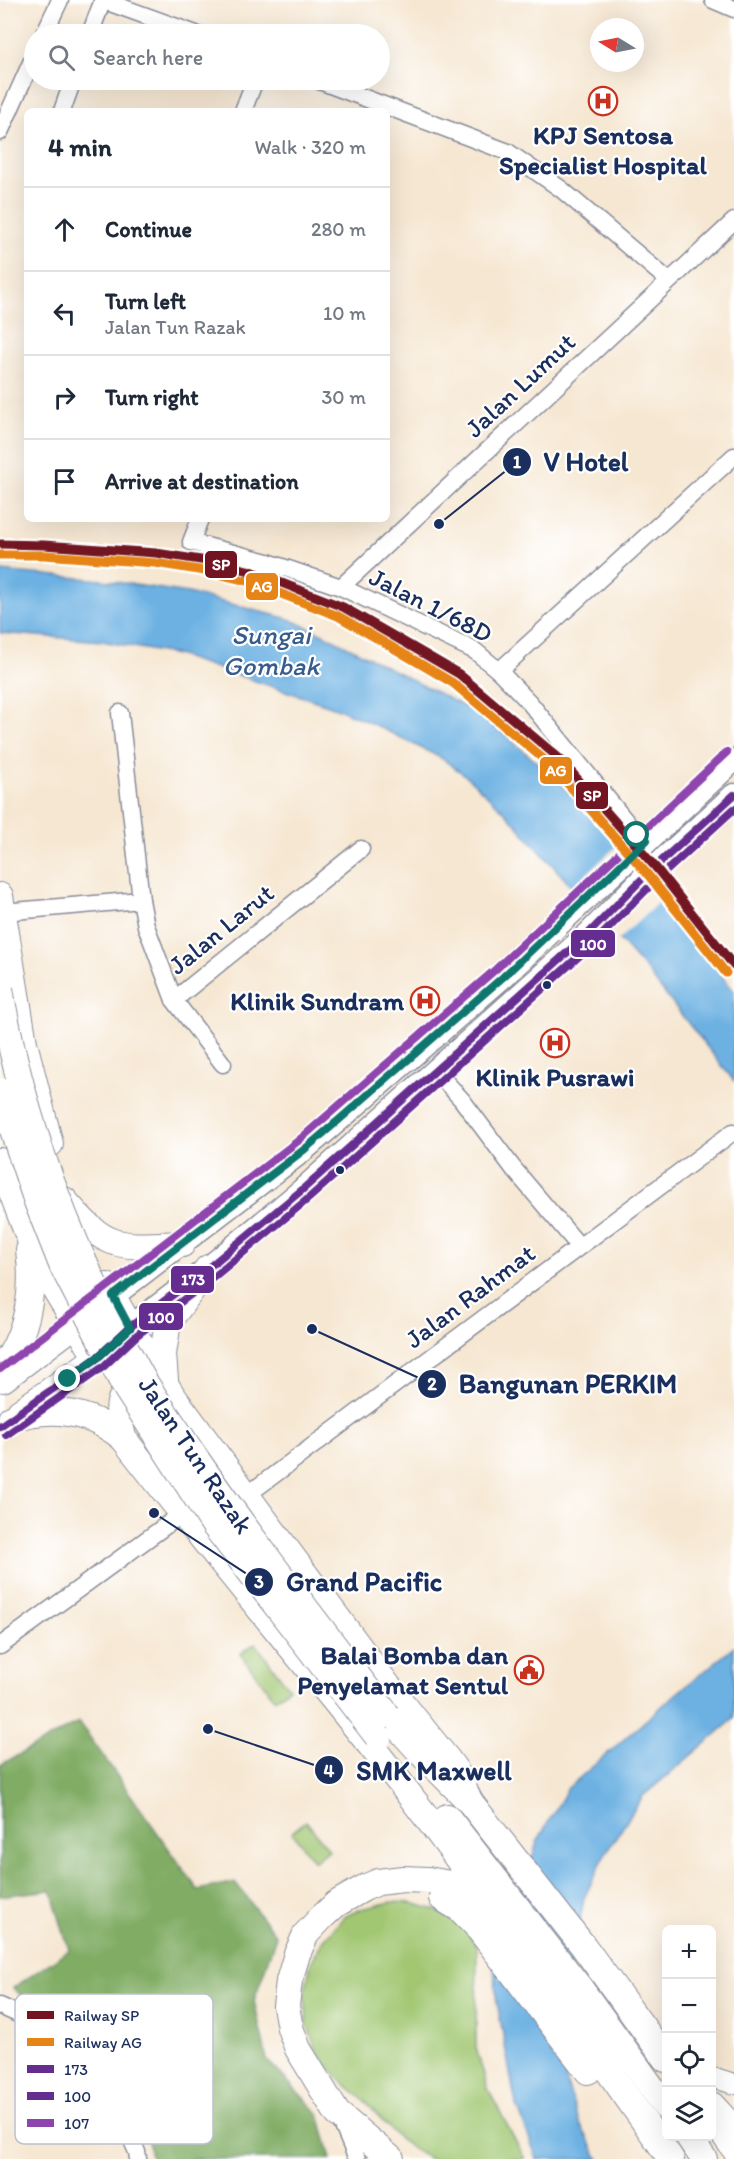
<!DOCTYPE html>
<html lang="en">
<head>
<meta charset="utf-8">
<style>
	:root { --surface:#fff; --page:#f6f6f7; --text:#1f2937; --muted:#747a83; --line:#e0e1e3 }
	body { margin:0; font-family:Itim,sans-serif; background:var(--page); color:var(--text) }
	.controls { position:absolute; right:18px; bottom:18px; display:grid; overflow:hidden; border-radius:9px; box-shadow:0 6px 24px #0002 }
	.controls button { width:54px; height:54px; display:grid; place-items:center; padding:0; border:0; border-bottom:2px solid var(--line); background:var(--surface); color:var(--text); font:30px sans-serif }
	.compass { position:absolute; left:590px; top:18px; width:54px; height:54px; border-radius:50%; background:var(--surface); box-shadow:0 6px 24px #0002; rotate:280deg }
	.stop { position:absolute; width:18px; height:18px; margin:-14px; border:4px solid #0f766e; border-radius:50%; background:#fff }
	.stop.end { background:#0f766e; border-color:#fff; box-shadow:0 2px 6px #0008 }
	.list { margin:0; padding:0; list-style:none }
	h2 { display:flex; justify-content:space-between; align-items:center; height:78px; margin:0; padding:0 24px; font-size:26px }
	h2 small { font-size:20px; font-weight:400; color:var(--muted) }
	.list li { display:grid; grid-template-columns:39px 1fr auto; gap:18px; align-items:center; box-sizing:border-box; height:84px; padding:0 24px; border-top:2px solid var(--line) }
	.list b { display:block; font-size:22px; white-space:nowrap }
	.list p { margin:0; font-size:20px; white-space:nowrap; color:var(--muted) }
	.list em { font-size:20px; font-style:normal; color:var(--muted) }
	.icon { flex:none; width:33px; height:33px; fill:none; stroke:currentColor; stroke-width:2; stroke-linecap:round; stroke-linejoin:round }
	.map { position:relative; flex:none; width:734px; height:2159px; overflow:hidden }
	.search { position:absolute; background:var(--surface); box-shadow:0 6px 24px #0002; left:24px; top:24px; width:366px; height:66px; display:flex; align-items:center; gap:15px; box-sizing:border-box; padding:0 21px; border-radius:33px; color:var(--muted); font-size:22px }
	.panel { position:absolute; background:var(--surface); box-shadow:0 6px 24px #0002; left:24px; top:108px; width:366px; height:414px; border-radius:9px }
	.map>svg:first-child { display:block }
</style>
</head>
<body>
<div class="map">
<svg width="734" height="2159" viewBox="0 0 734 2159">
	<rect width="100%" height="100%" fill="#fff"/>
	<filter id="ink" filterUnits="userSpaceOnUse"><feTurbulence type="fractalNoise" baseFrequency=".0167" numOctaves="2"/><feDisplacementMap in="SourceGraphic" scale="12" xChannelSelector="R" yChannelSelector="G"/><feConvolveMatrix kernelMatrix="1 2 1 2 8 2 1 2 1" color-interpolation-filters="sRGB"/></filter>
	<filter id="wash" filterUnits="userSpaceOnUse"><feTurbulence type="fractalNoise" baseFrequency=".008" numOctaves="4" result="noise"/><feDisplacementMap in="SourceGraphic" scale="24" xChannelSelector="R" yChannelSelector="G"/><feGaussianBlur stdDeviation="1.35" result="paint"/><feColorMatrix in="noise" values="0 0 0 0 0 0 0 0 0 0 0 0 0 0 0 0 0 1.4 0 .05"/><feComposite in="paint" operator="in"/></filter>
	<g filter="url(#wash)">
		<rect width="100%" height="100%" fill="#f6e7d2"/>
		<g fill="#a1c772" stroke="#5e7b68" stroke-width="1.5">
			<polygon points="255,1643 289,1688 275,1699 240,1654"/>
			<polygon points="306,1821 329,1850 314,1862 292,1832"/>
			<polygon points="391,1902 412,1903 435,1910 461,1924 477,1946 476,2048 488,2089 525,2159 429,2159 400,2140 363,2099 340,2080 317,2052 307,2025 305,1990 311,1963 322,1942 344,1917 361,1909"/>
		</g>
		<polygon fill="#80ac64" stroke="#4e6e61" stroke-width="1.5" points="79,1722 198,1890 235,1882 276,1936 254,2001 267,2060 319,2114 331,2159 151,2159 142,2099 13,1988 69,1950 51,1890 0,1896 0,1765"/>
		<g fill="#6cb1e2" stroke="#4470a0" stroke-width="1.5">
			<polygon points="0,571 103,580 188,593 289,619 323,634 471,710 505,735 548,772 576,798 607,833 734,991 734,1081 646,970 505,812 466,776 441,758 375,725 334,707 177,655 102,641 0,633"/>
			<polygon points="734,1647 734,1719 643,1796 606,1853 584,1898 557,2051 579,2122 599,2159 537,2159 515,2100 496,1997 494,1966 538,1840 568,1788 676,1694"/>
		</g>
		<polygon fill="#f6e7d2" points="619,844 663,898 616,942 570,889"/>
	</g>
	<g filter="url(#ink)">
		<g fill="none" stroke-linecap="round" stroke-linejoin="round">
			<g stroke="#888b98" stroke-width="19">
				<g id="minor">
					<polyline points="102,0 196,34"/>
					<polyline points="713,0 734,9"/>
					<polyline points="44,34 60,0"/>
					<polyline points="90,34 103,0"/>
					<polyline points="317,80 508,152 561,189 669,281"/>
					<polyline points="62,111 73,80"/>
					<polyline points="243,111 255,80"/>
					<polyline points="0,132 34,56"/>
					<polyline points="200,519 191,542 268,562 341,587 475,651 499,671 529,702 637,835 647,840"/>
					<polyline points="341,587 734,221"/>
					<polyline points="499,671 734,456"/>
					<polyline points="120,713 141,900 146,926 174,1000 223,1064"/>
					<polyline points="3,912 141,900"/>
					<polyline points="174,1000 361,849"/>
					<polyline points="435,1070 462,1100 513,1168 579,1246"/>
					<polyline points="247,1495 733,1132"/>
					<polyline points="0,1646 183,1513"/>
					<polyline points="0,2006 31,2020 96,2080 117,2106 137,2152 138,2159"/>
					<polyline points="340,2119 357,2159"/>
				</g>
			</g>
			<g stroke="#888b98" stroke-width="22">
				<polyline id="tertiary" points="712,2077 734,2084"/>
			</g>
			<g stroke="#888b98" stroke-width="25">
				<g id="secondary">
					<polyline points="113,1296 305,1149 340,1119 503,977 734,760"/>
					<polyline points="130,1327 208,1268 302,1190 589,933 645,876 734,795"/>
				</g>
			</g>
			<g stroke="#888b98" stroke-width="28">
				<g id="primary">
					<polyline points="0,896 24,1043 50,1144"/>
					<polyline points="0,1161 38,1261 97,1358"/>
					<path d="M64 1200C108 1251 117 1247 182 1244"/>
					<polyline points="107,1286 130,1327 172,1395 388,1686 447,1759 455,1770 470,1802"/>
					<path d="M0 1371C27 1335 35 1294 29 1250"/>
					<polyline points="3,1379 89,1314"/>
					<polyline points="165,1380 163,1354 168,1322 208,1268"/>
					<polyline points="20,1412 97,1358 109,1347"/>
					<path d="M11 1419C52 1405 89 1411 123 1438 243 1594 375 1741 489 1902"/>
					<path d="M123 1438C118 1413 112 1388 147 1384"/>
					<polyline points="387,1715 423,1755 470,1802 584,1947 666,2059"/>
					<polyline points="447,1817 582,1991 666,2107"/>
					<polyline points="442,1898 460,1909 476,1925 588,2071"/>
					<polyline points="712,2118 734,2148"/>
					<polyline points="688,2136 704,2159"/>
					<polyline points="391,2159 337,2113 298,2049 290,2028 286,2006 289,1981 297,1954 306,1934 322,1917 336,1904 364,1888 378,1882 403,1879 428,1880 450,1884 469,1894 509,1931 671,2159"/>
				</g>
			</g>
			<g stroke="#888b98" stroke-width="29">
				<g id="trunk">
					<polyline points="665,2057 666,2058"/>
					<polyline points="712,2106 734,2130"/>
				</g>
			</g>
			<use href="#minor" stroke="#fff" stroke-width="16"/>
			<use href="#tertiary" stroke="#fff" stroke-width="20"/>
			<use href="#secondary" stroke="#fff" stroke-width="22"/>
			<use href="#primary" stroke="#fff" stroke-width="26"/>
			<use href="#trunk" stroke="#fff" stroke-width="27"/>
			<g stroke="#888b98" stroke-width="28" stroke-linecap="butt">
				<g id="primary-bridge">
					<path d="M0 989C23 1125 73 1254 140 1374 155 1400 174 1425 190 1450 252 1541 321 1628 387 1715"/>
					<polyline points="0,1091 36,1199 62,1265 124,1385 214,1525 378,1737"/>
				</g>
			</g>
			<use href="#primary-bridge" stroke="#fff" stroke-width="26"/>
			<g stroke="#fff" stroke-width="12">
				<polyline id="bus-1" points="0,1426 97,1358 130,1327 208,1268 302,1190 589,933 645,876 734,795"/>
			</g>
			<g stroke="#fff" stroke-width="12">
				<polyline id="bus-2" points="6,1435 103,1367 137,1335 215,1276 309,1198 596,941 652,884 734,809"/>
			</g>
			<g stroke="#fff" stroke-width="12">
				<polyline id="bus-3" points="0,1369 298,1141 496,969 727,752"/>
			</g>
			<use href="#bus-1" stroke="#662d91" stroke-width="8"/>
			<use href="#bus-2" stroke="#662d91" stroke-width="8"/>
			<use href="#bus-3" stroke="#8e44ad" stroke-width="8"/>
			<g stroke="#fff" stroke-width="14">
				<polyline id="rail-1" points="0,544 44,545 156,553 207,561 251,571 343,607 390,634 459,674 560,759 657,869 734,966"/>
			</g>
			<g stroke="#fff" stroke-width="14">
				<polyline id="rail-2" points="0,555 44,555 155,563 205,571 248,581 338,616 385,643 453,683 553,767 649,876 726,973"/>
			</g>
			<use href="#rail-1" stroke="#721422" stroke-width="9"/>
			<use href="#rail-2" stroke="#e78418" stroke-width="9"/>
		</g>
	</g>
	<g fill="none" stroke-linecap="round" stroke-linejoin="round" filter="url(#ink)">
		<polyline stroke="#0f766e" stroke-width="8" points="68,1379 97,1358 130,1328 113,1296 305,1149 340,1119 503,977 647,840 637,835"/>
	</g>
	<defs>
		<g id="hospital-ring" transform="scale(1.5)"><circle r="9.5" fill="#fff" stroke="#c8321e" stroke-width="1.5"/><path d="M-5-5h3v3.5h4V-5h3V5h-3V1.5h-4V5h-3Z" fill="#c8321e"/></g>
		<g id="civic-ring" transform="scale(1.5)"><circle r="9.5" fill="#fff" stroke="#c8321e" stroke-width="1.5"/><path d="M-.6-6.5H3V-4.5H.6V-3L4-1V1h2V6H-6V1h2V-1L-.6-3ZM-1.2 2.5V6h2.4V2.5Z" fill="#c8321e"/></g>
	</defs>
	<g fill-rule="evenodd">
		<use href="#hospital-ring" x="603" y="101"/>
		<use href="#hospital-ring" x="425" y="1001"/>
		<use href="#hospital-ring" x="555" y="1043"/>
		<use href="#civic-ring" x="529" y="1670"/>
	</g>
	<g fill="#1b2f5e" stroke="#fff" stroke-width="2">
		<circle cx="547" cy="985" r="5"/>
		<circle cx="340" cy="1170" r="5"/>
	</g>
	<g text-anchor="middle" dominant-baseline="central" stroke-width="4.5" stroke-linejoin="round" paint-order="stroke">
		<g font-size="26" font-weight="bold" fill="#1b2f5e" stroke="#fff">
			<text x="603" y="135">KPJ Sentosa<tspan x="603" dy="30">Specialist Hospital</tspan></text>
			<text x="404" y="1001" text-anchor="end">Klinik Sundram</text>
			<text x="555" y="1077">Klinik Pusrawi</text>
			<text x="508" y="1655" text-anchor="end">Balai Bomba dan<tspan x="508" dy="30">Penyelamat Sentul</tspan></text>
		</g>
		<g font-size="26" fill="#1b2f5e" stroke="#fff">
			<text transform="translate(520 385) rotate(-43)">Jalan Lumut</text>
			<text transform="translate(431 605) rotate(27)">Jalan 1/68D</text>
			<text transform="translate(221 929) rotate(-39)">Jalan Larut</text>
			<text transform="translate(470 1296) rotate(-37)">Jalan Rahmat</text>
			<text transform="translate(196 1455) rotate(56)">Jalan Tun Razak</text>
		</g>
		<g font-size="27" font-style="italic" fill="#375c8c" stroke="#fff">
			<text x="271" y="634">Sungai<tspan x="271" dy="31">Gombak</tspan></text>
		</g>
	</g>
	<rect x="15" y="1994" width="198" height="150" rx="9" fill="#fff" stroke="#bbc1cf" stroke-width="1.5"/>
	<rect x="27" y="2011" width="27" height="8" fill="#721422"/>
	<rect x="27" y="2038" width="27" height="8" fill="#e78418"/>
	<rect x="27" y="2065" width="27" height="8" fill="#662d91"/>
	<rect x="27" y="2092" width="27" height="8" fill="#662d91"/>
	<rect x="27" y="2119" width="27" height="8" fill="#8e44ad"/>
	<g font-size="16" fill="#1b2f5e">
		<text x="64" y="2021">Railway SP</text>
		<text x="64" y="2048">Railway AG</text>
		<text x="64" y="2075">173</text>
		<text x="64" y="2102">100</text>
		<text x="64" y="2129">107</text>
	</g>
	<path fill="none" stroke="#1b2f5e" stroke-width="2" d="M439 524L517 462M312 1329L432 1384M154 1513L259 1582M208 1729L329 1770"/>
	<g fill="#1b2f5e" stroke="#fff" stroke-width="2">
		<circle cx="439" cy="524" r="6"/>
		<circle cx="312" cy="1329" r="6"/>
		<circle cx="154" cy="1513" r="6"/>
		<circle cx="208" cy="1729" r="6"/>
		<circle cx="517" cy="462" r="15"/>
		<circle cx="432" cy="1384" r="15"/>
		<circle cx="259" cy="1582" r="15"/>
		<circle cx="329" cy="1770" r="15"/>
	</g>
	<g font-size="18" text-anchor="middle" font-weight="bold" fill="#fff">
		<text x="517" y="468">1</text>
		<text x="432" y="1390">2</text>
		<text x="259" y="1588">3</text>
		<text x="329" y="1777">4</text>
	</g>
	<g font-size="27" text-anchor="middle" font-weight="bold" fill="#1b2f5e" stroke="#fff" stroke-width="4.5" stroke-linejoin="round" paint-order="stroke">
		<text x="586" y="471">V Hotel</text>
		<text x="568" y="1393">Bangunan PERKIM</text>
		<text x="364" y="1591">Grand Pacific</text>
		<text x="434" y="1780">SMK Maxwell</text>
	</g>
	<g stroke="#fff" stroke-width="2">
		<rect x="204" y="550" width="34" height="29" rx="6" fill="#721422"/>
		<rect x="245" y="572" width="34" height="29" rx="6" fill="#e78418"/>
		<rect x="539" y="756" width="34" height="29" rx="6" fill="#e78418"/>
		<rect x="575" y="781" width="34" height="29" rx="6" fill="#721422"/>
		<rect x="570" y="929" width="46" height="29" rx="6" fill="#662d91"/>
		<rect x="170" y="1265" width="45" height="29" rx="6" fill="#662d91"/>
		<rect x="138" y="1302" width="46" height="29" rx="6" fill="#662d91"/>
	</g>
	<g font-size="16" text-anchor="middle" font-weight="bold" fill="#fff">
		<text x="221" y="570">SP</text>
		<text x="262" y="592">AG</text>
		<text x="556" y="776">AG</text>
		<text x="592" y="801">SP</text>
		<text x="593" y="950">100</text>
		<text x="193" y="1285">173</text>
		<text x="161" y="1323">100</text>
	</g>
</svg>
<div class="controls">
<button>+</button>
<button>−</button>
<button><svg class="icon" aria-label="locate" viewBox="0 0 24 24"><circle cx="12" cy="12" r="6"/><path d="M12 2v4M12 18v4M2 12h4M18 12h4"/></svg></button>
<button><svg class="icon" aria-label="layers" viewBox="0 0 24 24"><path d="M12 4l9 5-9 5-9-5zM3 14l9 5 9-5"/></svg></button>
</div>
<svg class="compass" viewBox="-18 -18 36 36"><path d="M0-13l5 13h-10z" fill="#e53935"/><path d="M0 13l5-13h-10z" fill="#747a83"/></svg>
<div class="stop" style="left:637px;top:835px"></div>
<div class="stop end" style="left:68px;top:1379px"></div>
<div class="search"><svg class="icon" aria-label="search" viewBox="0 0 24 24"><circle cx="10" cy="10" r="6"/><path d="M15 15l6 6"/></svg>Search here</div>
<section class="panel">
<h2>4 min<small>Walk · 320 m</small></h2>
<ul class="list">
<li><svg class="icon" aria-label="ahead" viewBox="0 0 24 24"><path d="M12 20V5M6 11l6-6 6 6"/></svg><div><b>Continue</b></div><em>280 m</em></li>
<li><svg class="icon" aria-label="left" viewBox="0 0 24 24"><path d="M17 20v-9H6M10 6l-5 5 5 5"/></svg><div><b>Turn left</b><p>Jalan Tun Razak</p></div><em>10 m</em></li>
<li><svg class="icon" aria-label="right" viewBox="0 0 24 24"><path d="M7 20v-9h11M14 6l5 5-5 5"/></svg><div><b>Turn right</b></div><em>30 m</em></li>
<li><svg class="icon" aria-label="arrive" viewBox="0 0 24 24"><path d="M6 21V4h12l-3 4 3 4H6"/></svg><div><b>Arrive at destination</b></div></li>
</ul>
</section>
</div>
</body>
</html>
